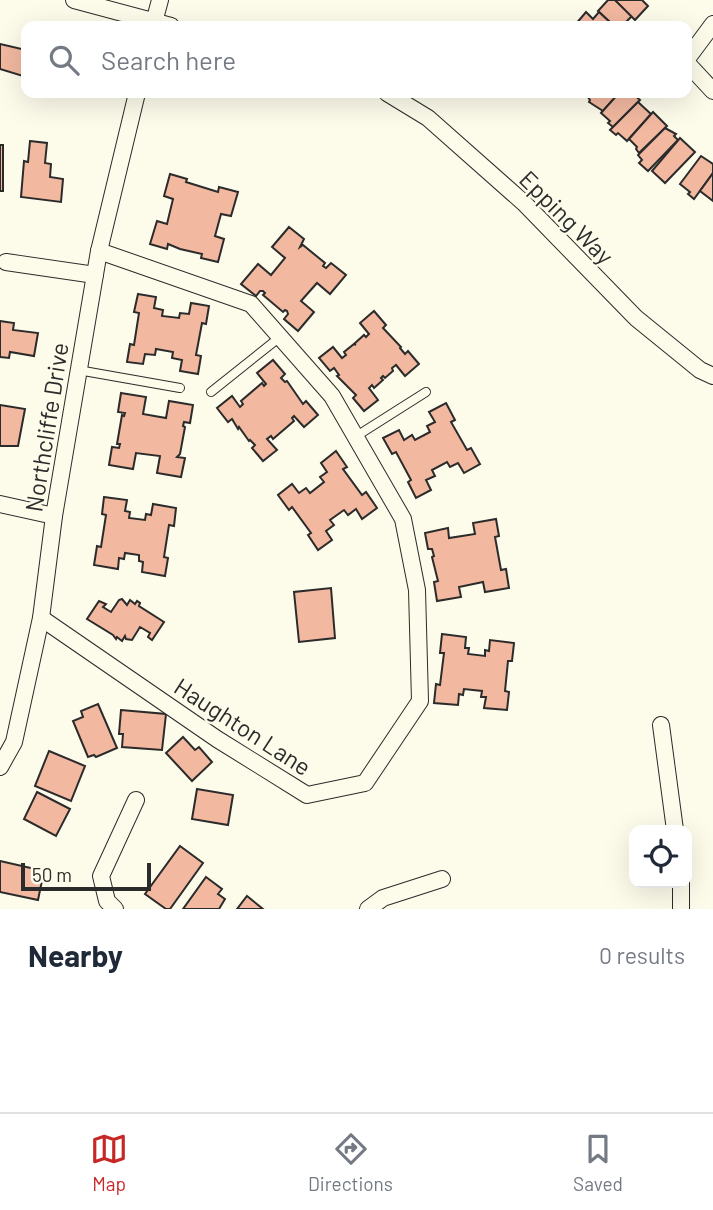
<!DOCTYPE html>
<html lang="en">
<head>
<meta charset="utf-8">
<style>
	:root { --surface:#fff; --page:#f2f2f3; --text:#1f2937; --muted:#747a83; --line:#e0e1e3; --accent:#c62828 }
	body { margin:0; font-family:Barlow,sans-serif; background:var(--page); color:var(--text) }
	.controls { position:absolute; right:21px; bottom:21px; display:grid; overflow:hidden; border-radius:14px; box-shadow:0 7px 28px #0002 }
	.controls button { width:63px; height:63px; display:grid; place-items:center; padding:0; border:0; border-bottom:2px solid var(--line); background:var(--surface); color:var(--text); font:35px sans-serif }
	.scale { position:absolute; left:21px; bottom:18px; width:130px; box-sizing:border-box; padding-left:7px; border:4px solid #2b2b2b; border-top:0; font-size:19px; line-height:24px; white-space:nowrap; color:#2b2b2b; -webkit-text-stroke:5px #fdfbea; paint-order:stroke }
	.list { margin:0; padding:0; list-style:none }
	h2 { display:flex; justify-content:space-between; align-items:center; height:91px; margin:0; padding:0 28px; font-size:30px }
	h2 small { font-size:23px; font-weight:400; color:var(--muted) }
	.icon { flex:none; width:38px; height:38px; fill:none; stroke:currentColor; stroke-width:2; stroke-linecap:round; stroke-linejoin:round }
	.map { position:relative; flex:none; width:713px; height:909px; overflow:hidden }
	.search { position:absolute; background:var(--surface); box-shadow:0 7px 28px #0002; left:21px; right:21px; top:21px; height:77px; display:flex; align-items:center; gap:18px; box-sizing:border-box; padding:0 24px; border-radius:14px; color:var(--muted); font-size:26px }
	.sheet { height:203px; background:var(--surface) }
	nav { display:flex; justify-content:space-around; align-items:center; box-sizing:border-box; height:98px; border-top:2px solid var(--line); background:var(--surface); font-size:19px; color:var(--muted) }
	nav a { display:grid; justify-items:center; gap:4px }
	nav .on { color:var(--accent) }
	.map>svg:first-child { display:block }
</style>
</head>
<body>
<div class="map">
<svg width="713" height="909" viewBox="0 0 713 909">
	<rect width="100%" height="100%" fill="#fdfbea"/>
	<g fill="#f2b8a0" stroke="#2b2b2b" stroke-width="2">
		<polygon points="608,0 615,0 632,16 622,26 614,26 598,11"/>
		<polygon points="615,0 642,0 648,6 635,20"/>
		<polygon points="586,12 593,19 599,12 614,26 577,26 575,25"/>
		<polygon points="0,44 26,50 26,77 0,69"/>
		<polygon points="585,93 619,93 603,111 589,102 590,100"/>
		<polygon points="619,93 632,93 640,100 613,127 608,123 610,121 601,113"/>
		<polygon points="638,102 651,114 627,141 618,133 616,135 610,130"/>
		<polygon points="653,112 667,126 639,153 636,149 637,147 629,139"/>
		<polygon points="665,128 676,134 674,136 678,140 648,171 639,163 642,160 638,155"/>
		<polygon points="680,138 695,152 665,183 652,171"/>
		<polygon points="30,141 47,143 45,163 51,164 50,177 63,179 61,202 21,197 24,161 28,162"/>
		<rect x="0" y="145" width="3" height="46"/>
		<polygon points="701,156 713,164 713,173 694,199 688,194 690,192 680,184"/>
		<polygon points="713,173 713,201 700,191"/>
		<polygon points="170,174 187,179 186,182 218,192 219,187 238,192 231,216 221,214 215,236 224,239 218,262 201,258 202,254 180,249 168,244 167,249 150,244 157,221 167,224 173,199 164,196"/>
		<polygon points="289,227 304,239 300,247 303,245 325,263 323,266 326,268 331,263 346,275 330,294 317,283 301,301 314,312 298,331 284,319 288,314 287,311 285,310 283,312 263,295 265,293 263,291 260,291 256,296 241,284 258,264 271,275 285,258 272,247"/>
		<polygon points="138,294 156,297 154,308 163,310 162,316 179,318 180,313 189,314 191,303 209,306 206,324 202,323 196,355 201,356 198,374 180,371 182,360 172,358 173,352 156,349 155,355 145,354 143,364 127,362 130,344 134,345 139,313 134,312"/>
		<polygon points="374,311 386,325 383,328 401,347 400,348 405,354 408,351 419,364 405,376 396,365 392,368 393,371 385,378 383,376 381,378 383,380 374,388 372,385 369,388 378,400 364,411 353,398 356,395 337,376 339,375 334,368 330,371 319,358 333,347 342,358 346,355 344,352 354,344 356,345 354,344 364,335 366,337 369,334 360,323"/>
		<polygon points="0,321 14,323 13,330 38,333 34,356 10,352 9,358 0,357"/>
		<polygon points="273,360 285,374 281,378 285,382 287,381 303,404 306,401 318,415 304,427 294,416 292,418 294,421 273,439 271,436 267,439 277,450 263,461 252,448 255,445 250,440 249,441 239,427 238,429 232,419 228,422 217,408 232,396 240,407 243,404 241,401 262,383 264,386 266,384 257,373"/>
		<polygon points="121,393 146,397 143,414 166,418 169,401 193,405 190,423 184,422 183,426 185,427 180,454 177,457 185,458 181,477 157,473 160,456 136,453 133,469 109,465 112,447 119,448 120,444 117,444 122,415 124,416 125,413 118,412"/>
		<polygon points="446,403 455,420 451,422 467,450 471,448 480,464 464,473 458,463 450,467 447,462 432,470 435,476 426,480 431,490 416,498 408,482 411,480 396,452 392,454 383,438 399,430 404,440 412,435 415,440 430,432 427,426 435,422 429,412"/>
		<polygon points="0,405 25,409 18,446 0,446"/>
		<polygon points="336,451 347,467 343,469 362,495 366,492 377,508 362,519 356,509 348,515 344,510 330,520 334,525 326,531 332,540 318,550 308,535 311,533 292,507 289,510 278,495 292,484 299,493 306,488 310,493 324,482 320,477 327,472 321,463"/>
		<polygon points="104,497 127,500 125,511 130,512 129,518 145,520 146,514 151,515 153,504 176,508 174,526 169,525 164,557 168,558 165,576 142,572 143,562 139,561 139,555 125,553 124,559 119,558 118,569 94,565 97,546 101,547 106,515 102,514"/>
		<polygon points="496,519 499,536 495,537 501,570 506,569 509,588 485,592 483,582 459,587 461,597 437,601 434,582 438,581 432,557 434,556 432,549 428,549 425,533 448,528 449,538 475,534 473,523"/>
		<polygon points="331,588 335,638 299,642 294,592"/>
		<polygon points="122,599 127,605 130,600 135,604 137,601 140,603 139,606 164,622 152,640 148,637 150,633 140,627 132,640 126,639 125,636 122,641 117,637 116,639 113,635 87,619 99,601 106,604 103,607 111,612 119,600"/>
		<polygon points="442,634 466,637 465,648 469,648 468,654 485,656 485,650 489,651 490,640 514,643 512,661 508,661 505,691 509,692 507,710 484,708 486,697 481,697 482,691 464,689 463,695 459,694 458,705 434,703 436,684 440,685 444,653 440,653"/>
		<polygon points="98,704 117,748 96,757 94,755 88,757 73,721 83,717 81,711"/>
		<polygon points="121,710 166,714 162,750 122,747 123,734 119,734"/>
		<polygon points="183,737 195,750 199,747 212,762 192,781 166,753"/>
		<polygon points="49,751 85,766 71,801 35,786"/>
		<polygon points="197,789 233,795 228,825 192,819"/>
		<polygon points="37,792 70,809 56,836 24,819"/>
		<polygon points="180,846 203,863 170,909 166,909 145,894"/>
		<polygon points="0,861 44,871 38,900 0,892"/>
		<polygon points="206,877 222,889 218,894 225,899 219,909 183,909"/>
		<polygon points="247,896 263,909 237,909"/>
	</g>
	<g fill="none" stroke-linecap="round" stroke-linejoin="round">
		<g stroke="#2b2b2b" stroke-width="10">
			<g id="lane">
				<polyline points="78,370 180,388"/>
				<polyline points="211,392 280,337"/>
				<polyline points="355,437 426,392"/>
			</g>
		</g>
		<g stroke="#2b2b2b" stroke-width="18">
			<g id="street">
				<polyline points="74,0 171,26"/>
				<polyline points="153,26 160,0"/>
				<polyline points="687,59 713,24"/>
				<polyline points="687,63 713,91"/>
				<polyline points="387,93 428,118 524,203 636,318 700,370 713,376"/>
				<polyline points="6,262 95,275"/>
				<polyline points="0,504 54,516"/>
				<polyline points="41,618 217,739 307,795 365,783 420,701 417,590 403,519 332,396 251,304 99,251"/>
				<polyline points="661,725 675,830"/>
				<polyline points="0,767 14,742 41,618 54,516 99,251 137,93"/>
				<polyline points="115,909 107,901 101,876 136,800"/>
				<polyline points="368,909 383,898 442,879"/>
				<polyline points="681,909 681,883"/>
			</g>
		</g>
		<use href="#lane" stroke="#fdfbea" stroke-width="8"/>
		<use href="#street" stroke="#fdfbea" stroke-width="16"/>
	</g>
	<g text-anchor="middle" dominant-baseline="central" stroke-width="5" stroke-linejoin="round" paint-order="stroke">
		<g font-size="24" fill="#2b2b2b" stroke="#fdfbea">
			<text transform="translate(567 217) rotate(45)">Epping Way</text>
			<text transform="translate(46 427) rotate(-81)">Northcliffe Drive</text>
			<text transform="translate(243 726) rotate(33)">Haughton Lane</text>
		</g>
	</g>
</svg>
<div class="controls">
<button><svg class="icon" aria-label="locate" viewBox="0 0 24 24"><circle cx="12" cy="12" r="6"/><path d="M12 2v4M12 18v4M2 12h4M18 12h4"/></svg></button>
</div>
<div class="scale">50 m</div>
<div class="search"><svg class="icon" aria-label="search" viewBox="0 0 24 24"><circle cx="10" cy="10" r="6"/><path d="M15 15l6 6"/></svg>Search here</div>
</div>
<section class="sheet">
<h2>Nearby<small>0 results</small></h2>
<ul class="list">
</ul>
</section>
<nav>
<a class="on"><svg class="icon" aria-label="map" viewBox="0 0 24 24"><path d="M3 6l6-2 6 2 6-2v14l-6 2-6-2-6 2zM9 4v14M15 6v14"/></svg>Map</a>
<a><svg class="icon" aria-label="directions" viewBox="0 0 24 24"><path d="M12 3l9 9-9 9-9-9zM9 14v-3h6M13 9l2 2-2 2"/></svg>Directions</a>
<a><svg class="icon" aria-label="saved" viewBox="0 0 24 24"><path d="M7 4h10v16l-5-4-5 4z"/></svg>Saved</a>
</nav>
</body>
</html>
